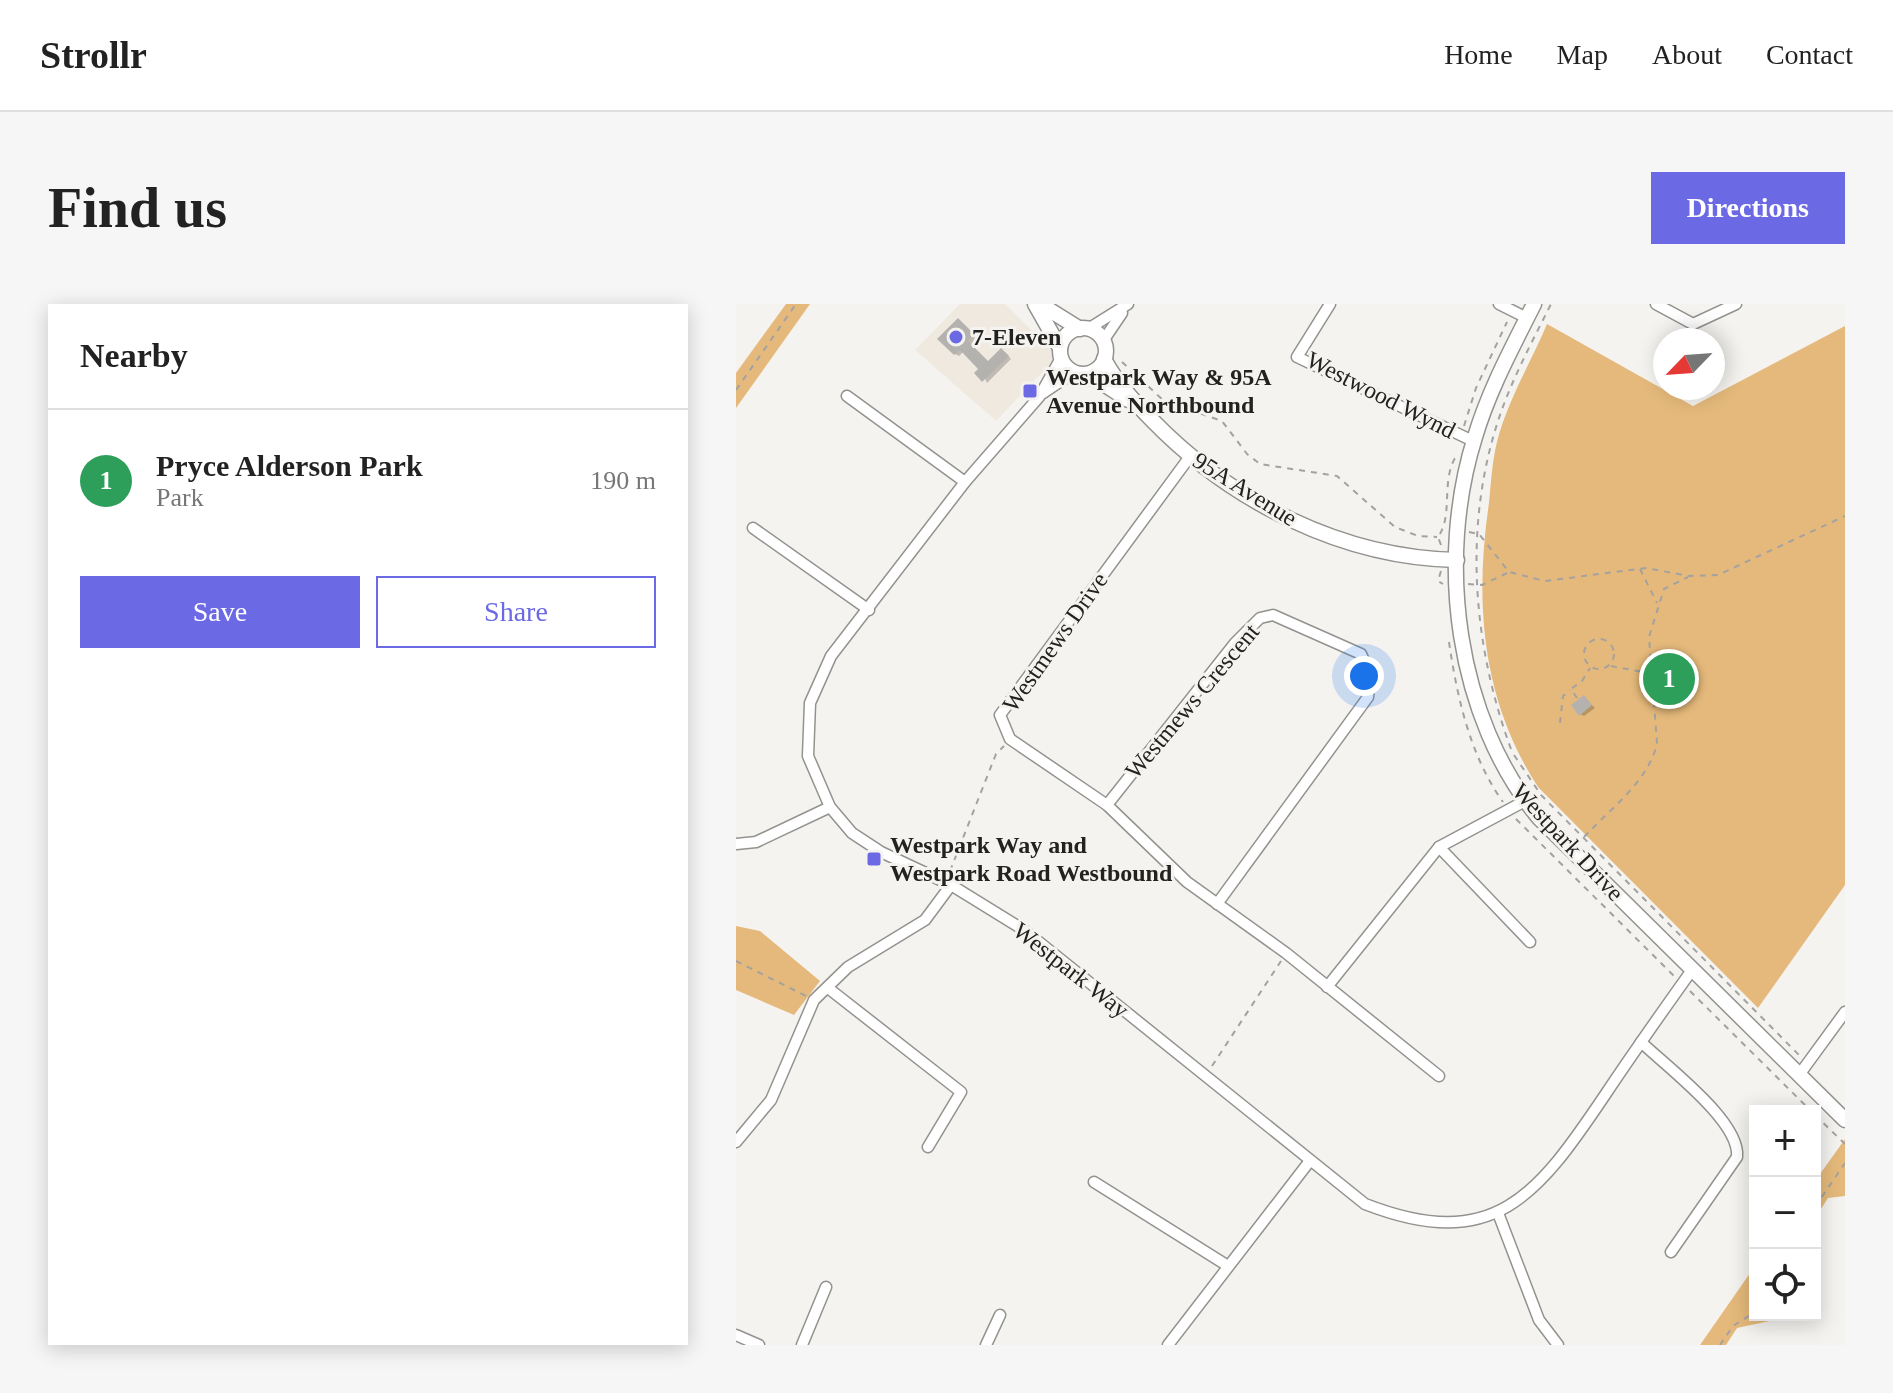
<!DOCTYPE html>
<html lang="en">
<head>
<meta charset="utf-8">
<style>
	:root { --surface:#fff; --page:#f6f6f6; --text:#222; --muted:#767676; --line:#e0e0e0; --accent:#6b69e3 }
	body { margin:0; font-family:Georgia,serif; background:var(--page); color:var(--text) }
	.controls { position:absolute; right:24px; bottom:24px; display:grid; overflow:hidden; border-radius:0px; box-shadow:0 4px 20px #0003 }
	.controls button { width:72px; height:72px; display:grid; place-items:center; padding:0; border:0; border-bottom:2px solid var(--line); background:var(--surface); color:var(--text); font:40px sans-serif }
	.compass { position:absolute; left:917px; top:24px; width:72px; height:72px; border-radius:50%; background:var(--surface); box-shadow:0 4px 20px #0003; rotate:245deg }
	.you { position:absolute; left:628px; top:372px; width:28px; height:28px; margin:-20px; border:6px solid #fff; border-radius:50%; background:#1a73e8; box-shadow:0 0 0 12px #1a73e833 }
	.badge { display:grid; place-items:center; width:52px; height:52px; border-radius:50%; background:var(--accent); color:#fff; font-size:26px; font-weight:700 }
	.pin { position:absolute; translate:-50% -50%; border:4px solid #fff; box-shadow:0 2px 8px #0006 }
	.list { margin:0; padding:0; list-style:none }
	h2 { display:flex; justify-content:space-between; align-items:center; height:104px; margin:0; padding:0 32px; font-size:34px }
	h2 small { font-size:26px; font-weight:400; color:var(--muted) }
	.list li { display:grid; grid-template-columns:52px 1fr auto; gap:24px; align-items:center; box-sizing:border-box; height:144px; padding:0 32px; border-top:2px solid var(--line) }
	.list b { display:block; font-size:30px; white-space:nowrap }
	.list p { margin:0; font-size:26px; white-space:nowrap; color:var(--muted) }
	.list em { font-size:26px; font-style:normal; color:var(--muted) }
	.actions { display:flex; gap:16px; padding:24px 32px }
	.actions a { flex:1; padding:18px 0; border:2px solid var(--accent); border-radius:0px; text-align:center; font-size:28px; color:var(--accent) }
	.actions .main { background:var(--accent); color:#fff }
	.icon { flex:none; width:44px; height:44px; fill:none; stroke:currentColor; stroke-width:2; stroke-linecap:round; stroke-linejoin:round }
	.map { position:relative; flex:none; width:1109px; height:1041px; overflow:hidden; border-radius:0px }
	header { display:flex; align-items:center; gap:48px; box-sizing:border-box; height:112px; padding:0 40px; background:var(--surface); border-bottom:2px solid var(--line) }
	header strong { font-size:38px }
	nav { display:flex; gap:44px; margin-inline-start:auto; font-size:28px }
	.intro { display:flex; align-items:center; justify-content:space-between; box-sizing:border-box; height:192px; padding:0 48px }
	h1 { margin:0; font-size:56px }
	.button { padding:20px 36px; border-radius:0px; background:var(--accent); color:#fff; font-size:28px; font-weight:700 }
	main { display:flex; gap:48px; padding:0 48px }
	aside { flex:1; background:var(--surface); border-radius:0px; box-shadow:0 4px 20px #0003 }
	.map>svg:first-child { display:block }
</style>
</head>
<body>
<header>
<strong>Strollr</strong>
<nav><a>Home</a><a>Map</a><a>About</a><a>Contact</a></nav>
</header>
<div class="intro"><h1>Find us</h1><a class="button">Directions</a></div>
<main>
<aside>
<h2>Nearby<small></small></h2>
<ul class="list">
<li><span class="badge" style="background:#2e9e5b">1</span><div><b>Pryce Alderson Park</b><p>Park</p></div><em>190 m</em></li>
</ul>
<div class="actions"><a class="main">Save</a><a>Share</a></div>
</aside>
<div class="map">
<svg width="1109" height="1041" viewBox="0 0 1109 1041">
	<rect width="100%" height="100%" fill="#f5f3f0"/>
	<polygon fill="#f0e9df" points="224,0 269,0 318,49 316,58 260,117 179,46"/>
	<g fill="#e5b97b">
		<polygon points="50,0 74,0 0,104 0,69"/>
		<path d="M811 20 957 102 1109 22V581L1022 704 802 483C746 397 738 299 753 199 755 179 756 158 761 138 771 98 795 58 811 20Z"/>
		<polygon points="0,622 24,627 84,677 58,711 0,686"/>
		<polygon points="1109,835 1109,892 1092,894 1079,914 1079,877"/>
		<polygon points="1019,962 1019,1011 1061,1011 1001,1024 990,1041 964,1041"/>
	</g>
	<g fill="#0003">
		<polygon points="226,19 241,33 235,41 253,59 269,48 275,55 251,79 245,65 228,47 223,52 219,50"/>
		<polygon points="848,393 859,404 848,412 844,410"/>
	</g>
	<g fill="#b4b2af">
		<polygon points="222,14 238,30 232,37 252,57 265,44 273,52 246,78 238,69 242,65 224,46 218,51 201,35"/>
		<polygon points="848,391 856,401 843,412 835,401"/>
	</g>
	<g fill="none" stroke-linecap="round" stroke-linejoin="round">
		<g stroke="#94928f" stroke-width="13">
			<g id="street">
				<polyline points="594,0 561,53 737,137"/>
				<polyline points="763,0 791,14"/>
				<polyline points="920,0 957,20 1000,0"/>
				<polyline points="352,25 392,0"/>
				<polyline points="367,37 386,9"/>
				<path d="M325 54 303 93 229 178 95 352 74 399 72 452 94 503 116 529 145 548 215 581 288 626 629 900C758 950 801 892 869 791 897 749 926 708 956 666"/>
				<polyline points="307,89 338,68"/>
				<polyline points="111,92 229,178"/>
				<polyline points="455,151 264,411 274,435 371,501 451,578 550,649 703,772"/>
				<polyline points="17,224 133,306"/>
				<polyline points="371,501 499,339 524,314 537,311 625,350 634,370 632,393 481,600"/>
				<polyline points="0,540 20,538 94,503"/>
				<polyline points="703,543 794,638"/>
				<polyline points="591,683 703,543 789,497"/>
				<polyline points="92,684 225,788 192,843"/>
				<path d="M905 738C930 762 1005 818 1001 853L935 948"/>
				<polyline points="1063,771 1109,708"/>
				<polyline points="0,838 35,796 78,696 112,663 189,616 215,581"/>
				<polyline points="358,878 492,962"/>
				<polyline points="762,909 803,1016 822,1041"/>
				<polyline points="0,1031 23,1041"/>
				<polyline points="66,1041 90,983"/>
				<polyline points="250,1041 264,1011"/>
				<polyline points="432,1041 573,858"/>
			</g>
		</g>
		<g stroke="#94928f" stroke-width="17">
			<g id="secondary">
				<polyline points="299,0 324,44"/>
				<polyline points="304,0 344,25"/>
				<path d="M798 0C776 44 753 86 739 133 700 257 720 414 803 514L1109 816"/>
				<circle cx="347" cy="47" r="23"/>
				<path d="M368 55C380 78 399 99 417 117 496 198 607 254 721 256"/>
				<polyline points="344,70 363,77 392,96"/>
			</g>
		</g>
		<g stroke="#a4a2a0" stroke-width="2" stroke-dasharray="6 6" stroke-linecap="butt">
			<polyline points="386,58 428,97 486,117 511,150 524,160 601,172 659,223 682,232 701,233"/>
			<polyline points="0,86 60,0"/>
			<polyline points="728,122 740,84 771,18"/>
			<polyline points="733,228 743,230 773,268 809,277 910,264 953,272 982,271 1109,212"/>
			<path d="M705 241 702 233C718 211 704 175 721 151"/>
			<polyline points="904,265 921,299"/>
			<polyline points="705,267 702,277 707,280"/>
			<polyline points="732,280 746,281 771,269"/>
			<circle cx="863" cy="350" r="15"/>
			<path d="M713 338C721 393 734 452 767 498"/>
			<polyline points="875,362 912,369"/>
			<polyline points="841,394 835,385 846,377 854,364"/>
			<polyline points="824,419 827,392 834,386"/>
			<path d="M775 445C736 339 727 219 764 111 777 73 797 36 815 0"/>
			<polyline points="778,451 805,491 1065,753"/>
			<polyline points="780,515 938,672"/>
			<path d="M848 533C874 505 913 477 921 439L913 333 928 285 952 273"/>
			<polyline points="214,567 260,450 268,442"/>
			<polyline points="0,657 70,692"/>
			<polyline points="954,687 1075,807"/>
			<polyline points="476,762 545,657"/>
			<polyline points="1079,811 1109,840"/>
			<polyline points="1079,903 1109,859"/>
			<polyline points="984,1041 997,1022 1019,1008"/>
		</g>
		<use href="#street" stroke="#fff" stroke-width="10"/>
		<use href="#secondary" stroke="#fff" stroke-width="14"/>
	</g>
	<g fill="#6b69e3" stroke="#f5f3f0" stroke-width="3">
		<circle cx="220" cy="33" r="8"/>
		<rect x="286" y="79" width="16" height="16" rx="4"/>
		<rect x="130" y="547" width="16" height="16" rx="4"/>
	</g>
	<g text-anchor="middle" dominant-baseline="central" stroke-width="6" stroke-linejoin="round" paint-order="stroke">
		<g font-size="24" font-weight="bold" fill="#232221" stroke="#f5f3f0" text-anchor="start">
			<text x="236" y="33">7-Eleven</text>
			<text x="310" y="73">Westpark Way &amp; 95A<tspan x="310" dy="28">Avenue Northbound</tspan></text>
			<text x="154" y="541">Westpark Way and<tspan x="154" dy="28">Westpark Road Westbound</tspan></text>
		</g>
		<g font-size="24" fill="#232221" stroke="#f5f3f0">
			<text transform="translate(645 91) rotate(27)">Westwood Wynd</text>
			<text transform="translate(509 185) rotate(32)">95A Avenue</text>
			<text transform="translate(319 338) rotate(-55)">Westmews Drive</text>
			<text transform="translate(456 397) rotate(-50)">Westmews Crescent</text>
			<text transform="translate(832 538) rotate(47)">Westpark Drive</text>
			<text transform="translate(335 666) rotate(38)">Westpark Way</text>
		</g>
	</g>
</svg>
<div class="controls">
<button>+</button>
<button>−</button>
<button><svg class="icon" aria-label="locate" viewBox="0 0 24 24"><circle cx="12" cy="12" r="6"/><path d="M12 2v4M12 18v4M2 12h4M18 12h4"/></svg></button>
</div>
<svg class="compass" viewBox="-18 -18 36 36"><path d="M0-13l5 13h-10z" fill="#e53935"/><path d="M0 13l5-13h-10z" fill="#767676"/></svg>
<div class="you"></div>
<div class="pin badge" style="left:933px;top:375px;background:#2e9e5b">1</div>
</div>
</main>
</body>
</html>
